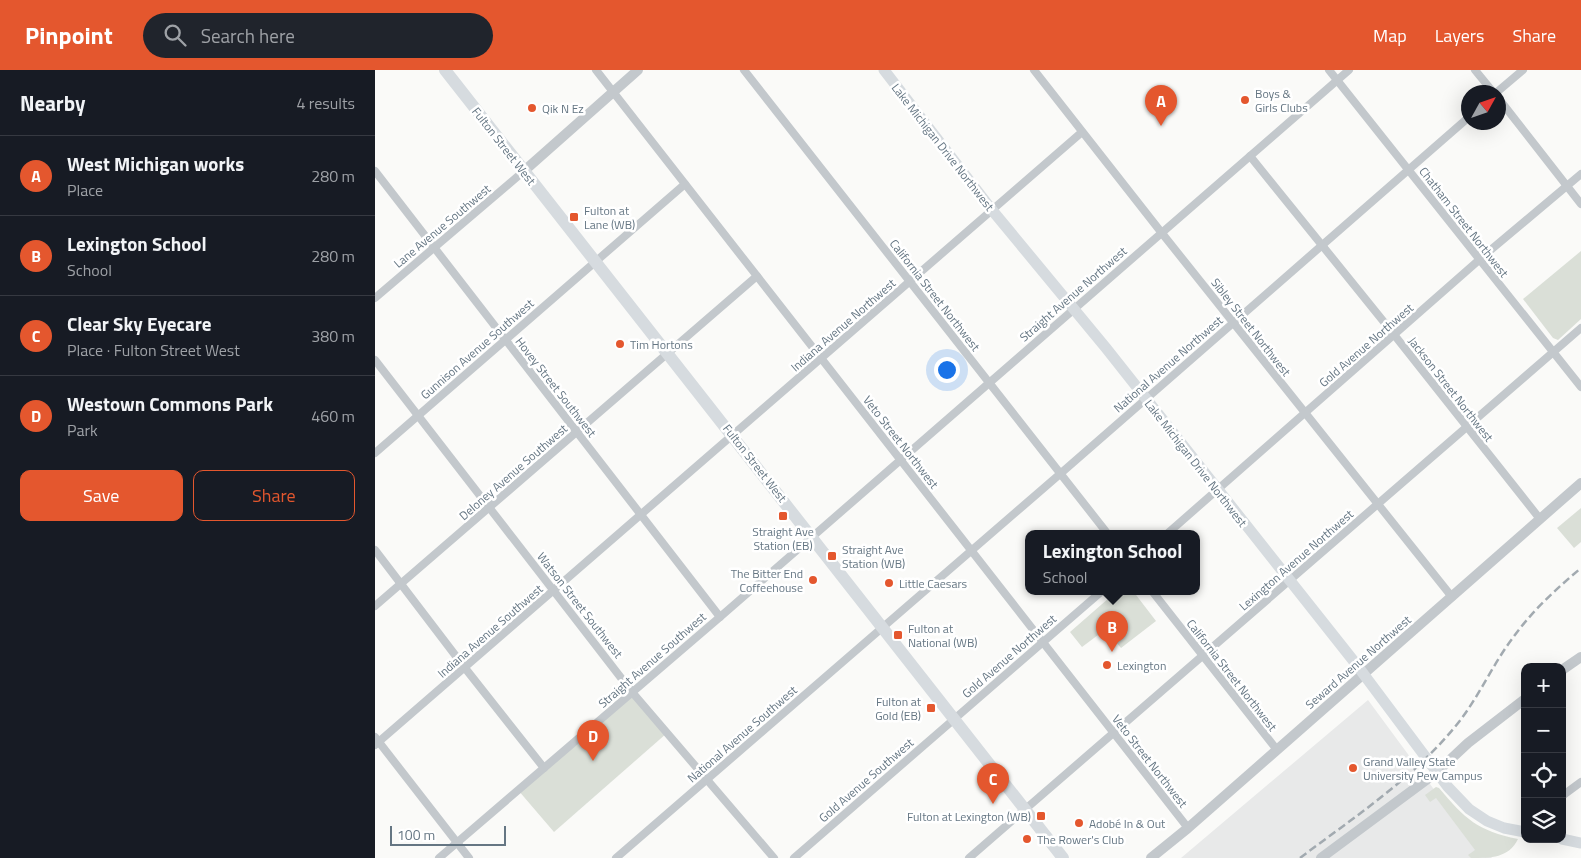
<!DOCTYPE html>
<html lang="en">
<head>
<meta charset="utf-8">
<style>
	:root { --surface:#171b24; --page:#20242c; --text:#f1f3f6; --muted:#9ea1a6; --line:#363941; --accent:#e4572e }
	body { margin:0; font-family:"Titillium Web",sans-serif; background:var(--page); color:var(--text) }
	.controls { position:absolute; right:15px; bottom:15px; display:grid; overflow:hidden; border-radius:10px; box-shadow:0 5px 20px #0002 }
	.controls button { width:45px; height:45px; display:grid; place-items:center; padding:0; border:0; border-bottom:1px solid var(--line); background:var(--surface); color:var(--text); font:25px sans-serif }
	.compass { position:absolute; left:1086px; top:15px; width:45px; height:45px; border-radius:50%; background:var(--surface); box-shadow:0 5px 20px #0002; rotate:50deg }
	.scale { position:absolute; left:15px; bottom:12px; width:116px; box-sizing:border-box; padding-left:5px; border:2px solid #657683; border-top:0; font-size:14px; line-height:18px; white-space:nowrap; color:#657683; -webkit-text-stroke:4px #fff; paint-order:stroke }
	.you { position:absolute; left:571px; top:299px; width:18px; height:18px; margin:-12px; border:4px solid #fff; border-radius:50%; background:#1a73e8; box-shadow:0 0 0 8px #1a73e833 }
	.badge { display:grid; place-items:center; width:32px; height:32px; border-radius:50%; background:var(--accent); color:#fff; font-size:16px; font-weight:700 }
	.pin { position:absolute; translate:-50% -41px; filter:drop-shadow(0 1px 2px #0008) }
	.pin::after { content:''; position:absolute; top:26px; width:18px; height:15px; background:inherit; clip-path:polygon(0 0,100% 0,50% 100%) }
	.popup { position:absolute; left:650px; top:460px; width:175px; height:65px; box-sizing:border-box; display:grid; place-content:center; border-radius:10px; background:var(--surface); filter:drop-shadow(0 1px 4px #0005); font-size:16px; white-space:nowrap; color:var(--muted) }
	.popup b { font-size:19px; color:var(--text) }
	.popup::after { content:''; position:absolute; left:50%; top:100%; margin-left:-10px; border:10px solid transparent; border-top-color:var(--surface) }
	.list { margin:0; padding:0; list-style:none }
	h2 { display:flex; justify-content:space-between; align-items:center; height:65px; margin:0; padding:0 20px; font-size:21px }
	h2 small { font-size:16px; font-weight:400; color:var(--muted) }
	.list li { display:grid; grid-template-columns:32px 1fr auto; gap:15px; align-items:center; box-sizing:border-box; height:80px; padding:0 20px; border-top:1px solid var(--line) }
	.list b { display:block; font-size:19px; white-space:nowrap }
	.list p { margin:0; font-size:16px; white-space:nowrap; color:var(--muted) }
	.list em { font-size:16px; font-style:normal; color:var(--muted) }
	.actions { display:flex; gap:10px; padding:15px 20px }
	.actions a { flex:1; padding:11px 0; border:1px solid var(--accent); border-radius:10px; text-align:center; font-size:18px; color:var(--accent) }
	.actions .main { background:var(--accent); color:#fff }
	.icon { flex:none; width:28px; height:28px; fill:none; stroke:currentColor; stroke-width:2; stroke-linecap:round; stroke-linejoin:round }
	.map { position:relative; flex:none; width:1206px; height:788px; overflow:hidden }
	header { display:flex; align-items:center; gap:30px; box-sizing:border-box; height:70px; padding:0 25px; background:var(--accent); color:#fff }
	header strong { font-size:24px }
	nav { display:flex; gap:28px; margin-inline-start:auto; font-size:18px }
	.search { width:350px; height:45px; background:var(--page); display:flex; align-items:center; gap:12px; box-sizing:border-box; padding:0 18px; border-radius:28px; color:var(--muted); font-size:19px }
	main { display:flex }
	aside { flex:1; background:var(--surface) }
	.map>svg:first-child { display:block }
</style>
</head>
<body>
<header>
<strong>Pinpoint</strong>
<div class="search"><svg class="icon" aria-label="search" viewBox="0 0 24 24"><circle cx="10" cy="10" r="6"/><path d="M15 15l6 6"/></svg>Search here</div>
<nav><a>Map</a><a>Layers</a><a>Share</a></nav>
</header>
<main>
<aside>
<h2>Nearby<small>4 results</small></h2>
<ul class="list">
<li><span class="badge">A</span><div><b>West Michigan works</b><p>Place</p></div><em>280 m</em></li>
<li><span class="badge">B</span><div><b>Lexington School</b><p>School</p></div><em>280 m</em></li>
<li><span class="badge">C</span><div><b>Clear Sky Eyecare</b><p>Place · Fulton Street West</p></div><em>380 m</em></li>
<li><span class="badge">D</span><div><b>Westown Commons Park</b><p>Park</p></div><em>460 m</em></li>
</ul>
<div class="actions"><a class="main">Save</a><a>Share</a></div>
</aside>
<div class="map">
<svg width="1206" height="788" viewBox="0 0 1206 788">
	<rect width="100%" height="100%" fill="#fafaf8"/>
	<polygon fill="#e8e9e9" points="993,630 1069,733 1117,788 806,788"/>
	<g fill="#dadfd7">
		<polygon points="1206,181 1206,249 1183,270 1178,268 1148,229"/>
		<polygon points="1206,438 1206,472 1199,478 1182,458"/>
		<polygon points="742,521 758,521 781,551 746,578 735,565 723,565 707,577 695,562"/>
		<polygon points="257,622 292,663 179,762 143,720"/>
		<path d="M1061 717 1064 718C1090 749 1103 761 1143 769 1134 788 1116 788 1096 788L1093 785 1100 780 1061 728 1055 732 1050 725Z"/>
	</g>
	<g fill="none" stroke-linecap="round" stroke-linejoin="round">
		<g stroke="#c3c8cc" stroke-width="8">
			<polyline points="221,0 813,758"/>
			<polyline points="369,0 732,463"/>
			<polyline points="659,0 786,162 1077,527"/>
			<polyline points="954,0 1206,317"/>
			<polyline points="1100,0 1118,22"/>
			<polyline points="1122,22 1148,0"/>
			<polyline points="1124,29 1206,134"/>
			<polyline points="875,86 1013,257 1165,449"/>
			<polyline points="0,101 345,547"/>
			<polyline points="0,228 149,101"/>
			<polyline points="0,290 257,622 399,788"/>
			<polyline points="0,383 310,114"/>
			<polyline points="793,463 1112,183 1206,104"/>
			<polyline points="0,480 90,598 169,698"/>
			<polyline points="777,521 902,680"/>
			<polyline points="0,536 382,206"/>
			<polyline points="0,667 94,788"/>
			<polyline points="0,675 707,62"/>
			<polyline points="1187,726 1206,712"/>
			<polyline points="64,788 345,547 974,0"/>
			<polyline points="241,788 685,404 1094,47"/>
			<polyline points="419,788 727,521"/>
			<polyline points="594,788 1206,258"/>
		</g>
		<g stroke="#c3c8cc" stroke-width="10">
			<polyline points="149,101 263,0"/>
			<polyline points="1187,600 1206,587"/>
			<polyline points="776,788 813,758 1206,413"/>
			<polyline points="946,788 1062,702 1093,673 1150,629"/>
		</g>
		<g stroke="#d6dbdf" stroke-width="11">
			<polyline points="509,0 617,140 731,278 981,594 1073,717 1094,739 1112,751 1129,758 1150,762"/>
			<polyline points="1187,769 1206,773"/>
		</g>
		<polyline stroke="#d6dbdf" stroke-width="12" points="70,0 688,788"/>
		<path stroke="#a2aab0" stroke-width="2.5" stroke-dasharray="8 4" stroke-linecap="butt" d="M925 788C978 748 1036 710 1079 658 1102 631 1116 597 1137 569 1156 542 1181 519 1206 498"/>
	</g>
	<g fill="#e4572e" stroke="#fff" stroke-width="2">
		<circle cx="870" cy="30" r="5"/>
		<circle cx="157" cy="38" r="5"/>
		<rect x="194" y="142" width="10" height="10" rx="2.5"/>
		<circle cx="245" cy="274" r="5"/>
		<rect x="403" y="441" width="10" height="10" rx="2.5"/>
		<rect x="452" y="481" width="10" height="10" rx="2.5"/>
		<circle cx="438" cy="510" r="5"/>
		<circle cx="514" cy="513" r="5"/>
		<rect x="518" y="560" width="10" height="10" rx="2.5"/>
		<circle cx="732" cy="595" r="5"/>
		<rect x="551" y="633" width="10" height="10" rx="2.5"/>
		<circle cx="978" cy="698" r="5"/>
		<rect x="661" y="741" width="10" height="10" rx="2.5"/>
		<circle cx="704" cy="753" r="5"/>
		<circle cx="652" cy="769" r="5"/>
	</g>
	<g text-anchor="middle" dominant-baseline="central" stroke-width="5" stroke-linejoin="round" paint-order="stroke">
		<g font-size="12" fill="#657683" stroke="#fff" text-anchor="start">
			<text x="880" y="23">Boys &amp;<tspan x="880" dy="14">Girls Clubs</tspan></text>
			<text x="167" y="38">Qik N Ez</text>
			<text x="209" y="140">Fulton at<tspan x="209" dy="14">Lane (WB)</tspan></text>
			<text x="255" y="274">Tim Hortons</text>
			<text x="408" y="461" text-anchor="middle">Straight Ave<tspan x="408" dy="14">Station (EB)</tspan></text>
			<text x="467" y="479">Straight Ave<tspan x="467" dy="14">Station (WB)</tspan></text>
			<text x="428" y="503" text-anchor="end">The Bitter End<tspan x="428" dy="14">Coffeehouse</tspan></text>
			<text x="524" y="513">Little Caesars</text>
			<text x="533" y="558">Fulton at<tspan x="533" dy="14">National (WB)</tspan></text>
			<text x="742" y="595">Lexington</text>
			<text x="546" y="631" text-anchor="end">Fulton at<tspan x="546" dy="14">Gold (EB)</tspan></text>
			<text x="988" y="691">Grand Valley State<tspan x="988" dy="14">University Pew Campus</tspan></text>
			<text x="656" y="746" text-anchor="end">Fulton at Lexington (WB)</text>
			<text x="714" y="753">Adobé In &amp; Out</text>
			<text x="662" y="769">The Rower's Club</text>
		</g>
		<g font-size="12" fill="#657683" stroke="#fff">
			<text transform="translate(129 76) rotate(52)">Fulton Street West</text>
			<text transform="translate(568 77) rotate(52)">Lake Michigan Drive Northwest</text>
			<text transform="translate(1089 152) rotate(52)">Chatham Street Northwest</text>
			<text transform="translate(67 156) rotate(-40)">Lane Avenue Southwest</text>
			<text transform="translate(698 224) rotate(-41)">Straight Avenue Northwest</text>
			<text transform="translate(560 225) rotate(52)">California Street Northwest</text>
			<text transform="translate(468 255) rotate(-41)">Indiana Avenue Northwest</text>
			<text transform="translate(876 257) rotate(52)">Sibley Street Northwest</text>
			<text transform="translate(991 275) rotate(-41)">Gold Avenue Northwest</text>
			<text transform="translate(102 279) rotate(-41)">Gunnison Avenue Southwest</text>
			<text transform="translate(793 294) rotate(-41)">National Avenue Northwest</text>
			<text transform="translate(181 317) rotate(52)">Hovey Street Southwest</text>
			<text transform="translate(1076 319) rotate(52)">Jackson Street Northwest</text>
			<text transform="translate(526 372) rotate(52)">Veto Street Northwest</text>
			<text transform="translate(380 393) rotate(52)">Fulton Street West</text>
			<text transform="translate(821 393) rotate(52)">Lake Michigan Drive Northwest</text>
			<text transform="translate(138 402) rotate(-41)">Deloney Avenue Southwest</text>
			<text transform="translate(921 490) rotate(-41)">Lexington Avenue Northwest</text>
			<text transform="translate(205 535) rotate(52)">Watson Street Southwest</text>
			<text transform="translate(115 561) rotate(-41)">Indiana Avenue Southwest</text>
			<text transform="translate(634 586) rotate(-41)">Gold Avenue Northwest</text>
			<text transform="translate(277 590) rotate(-41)">Straight Avenue Southwest</text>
			<text transform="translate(983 592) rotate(-41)">Seward Avenue Northwest</text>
			<text transform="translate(857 605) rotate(52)">California Street Northwest</text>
			<text transform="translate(367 664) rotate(-41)">National Avenue Southwest</text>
			<text transform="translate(775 691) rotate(52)">Veto Street Northwest</text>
			<text transform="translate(491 710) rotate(-41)">Gold Avenue Southwest</text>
		</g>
	</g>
</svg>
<div class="controls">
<button>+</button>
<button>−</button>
<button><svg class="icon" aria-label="locate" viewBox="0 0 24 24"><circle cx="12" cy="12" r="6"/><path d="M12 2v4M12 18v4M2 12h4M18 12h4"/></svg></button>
<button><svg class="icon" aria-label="layers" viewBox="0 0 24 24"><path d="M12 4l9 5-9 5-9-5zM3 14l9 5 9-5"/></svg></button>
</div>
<svg class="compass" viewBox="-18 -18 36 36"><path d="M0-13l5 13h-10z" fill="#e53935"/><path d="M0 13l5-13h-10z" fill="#9ea1a6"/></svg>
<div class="scale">100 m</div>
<div class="you"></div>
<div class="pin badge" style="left:786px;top:56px">A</div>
<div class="pin badge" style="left:737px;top:582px">B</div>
<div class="popup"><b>Lexington School</b>School</div>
<div class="pin badge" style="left:618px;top:734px">C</div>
<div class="pin badge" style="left:218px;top:691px">D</div>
</div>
</main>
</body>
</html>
